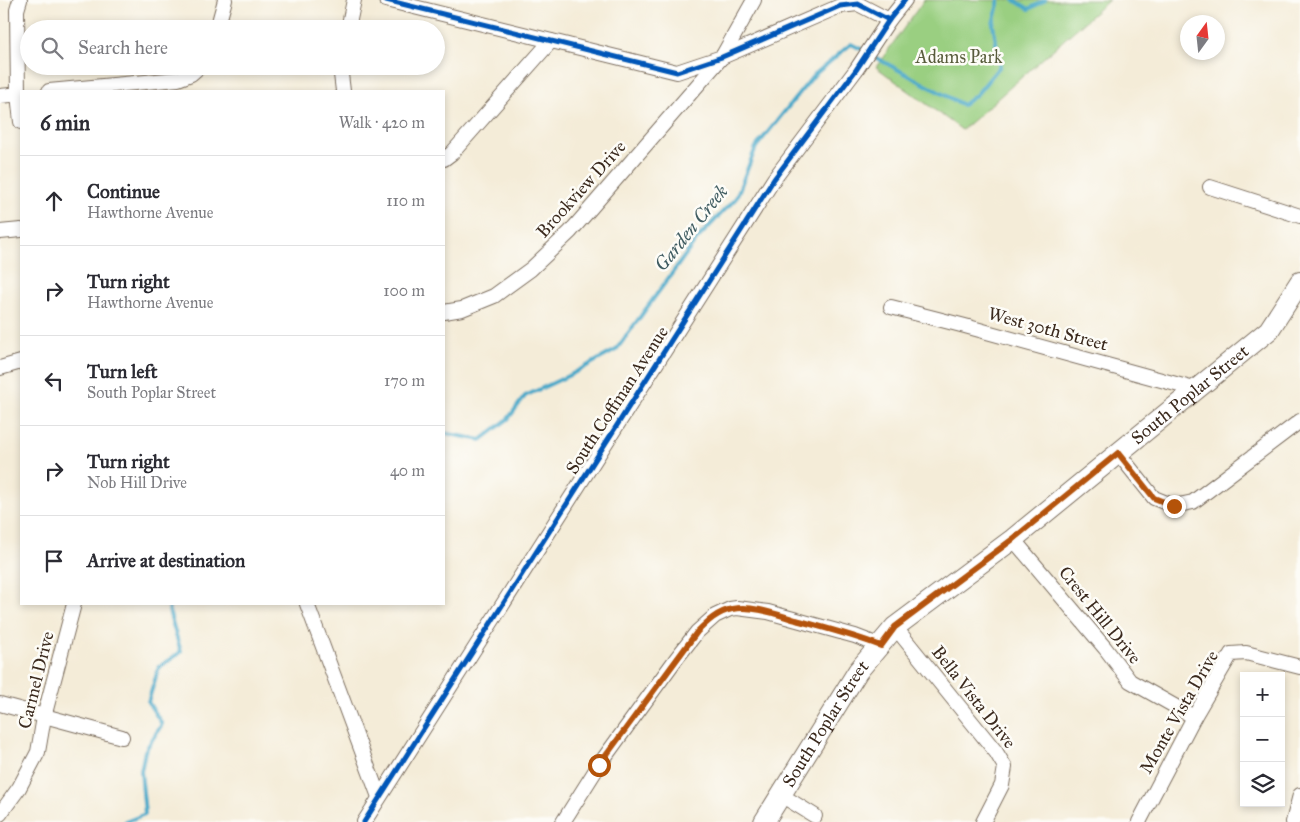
<!DOCTYPE html>
<html lang="en">
<head>
<meta charset="utf-8">
<style>
	:root { --surface:#fff; --page:#f2f2f3; --text:#2b2b33; --muted:#7c7c81; --line:#e1e1e2 }
	body { margin:0; font-family:"IM FELL Great Primer",serif; background:var(--page); color:var(--text) }
	.controls { position:absolute; right:15px; bottom:15px; display:grid; overflow:hidden; border-radius:0px; box-shadow:0 2px 8px #0003 }
	.controls button { width:45px; height:45px; display:grid; place-items:center; padding:0; border:0; border-bottom:1px solid var(--line); background:var(--surface); color:var(--text); font:25px sans-serif }
	.compass { position:absolute; left:1180px; top:15px; width:45px; height:45px; border-radius:50%; background:var(--surface); box-shadow:0 2px 8px #0003; rotate:15deg }
	.stop { position:absolute; width:15px; height:15px; margin:-11px; border:4px solid #b45309; border-radius:50%; background:#fff }
	.stop.end { background:#b45309; border-color:#fff; box-shadow:0 1px 5px #0008 }
	.list { margin:0; padding:0; list-style:none }
	h2 { display:flex; justify-content:space-between; align-items:center; height:65px; margin:0; padding:0 20px; font-size:21px }
	h2 small { font-size:16px; font-weight:400; color:var(--muted) }
	.list li { display:grid; grid-template-columns:32px 1fr auto; gap:15px; align-items:center; box-sizing:border-box; height:90px; padding:0 20px; border-top:1px solid var(--line) }
	.list b { display:block; font-size:19px; white-space:nowrap }
	.list p { margin:0; font-size:16px; white-space:nowrap; color:var(--muted) }
	.list em { font-size:16px; font-style:normal; color:var(--muted) }
	.icon { flex:none; width:28px; height:28px; fill:none; stroke:currentColor; stroke-width:2; stroke-linecap:round; stroke-linejoin:round }
	.map { position:relative; flex:none; width:1300px; height:822px; overflow:hidden }
	.search { position:absolute; background:var(--surface); box-shadow:0 2px 8px #0003; left:20px; top:20px; width:425px; height:55px; display:flex; align-items:center; gap:12px; box-sizing:border-box; padding:0 18px; border-radius:28px; color:var(--muted); font-size:19px }
	.panel { position:absolute; background:var(--surface); box-shadow:0 2px 8px #0003; left:20px; top:90px; width:425px; height:515px; border-radius:0px }
	.map>svg:first-child { display:block }
</style>
</head>
<body>
<div class="map">
<svg width="1300" height="822" viewBox="0 0 1300 822">
	<rect width="100%" height="100%" fill="#fdfcf7"/>
	<filter id="ink" filterUnits="userSpaceOnUse"><feTurbulence type="fractalNoise" baseFrequency=".02" numOctaves="2"/><feDisplacementMap in="SourceGraphic" scale="10" xChannelSelector="R" yChannelSelector="G"/><feConvolveMatrix kernelMatrix="1 2 1 2 8 2 1 2 1" color-interpolation-filters="sRGB"/></filter>
	<filter id="wash" filterUnits="userSpaceOnUse"><feTurbulence type="fractalNoise" baseFrequency=".0096" numOctaves="4" result="noise"/><feDisplacementMap in="SourceGraphic" scale="20" xChannelSelector="R" yChannelSelector="G"/><feGaussianBlur stdDeviation="1.12" result="paint"/><feColorMatrix in="noise" values="0 0 0 0 0 0 0 0 0 0 0 0 0 0 0 0 0 1.4 0 .05"/><feComposite in="paint" operator="in"/></filter>
	<g filter="url(#wash)">
		<rect width="100%" height="100%" fill="#f4ecd8"/>
		<polygon fill="#9acf81" stroke="#6a7c50" points="924,0 1109,0 962,130 876,67"/>
		<g fill="none" stroke-linecap="round" stroke-linejoin="round">
			<g stroke="#4aa9c9" stroke-width="4">
				<polyline points="1014,0 1029,9 1045,0"/>
				<polyline points="871,55 963,105 977,94 1000,66 993,24 999,0"/>
				<polyline points="444,433 481,440 508,419 525,396 572,374 616,350 697,239 736,198 756,147 814,75 851,44 865,51"/>
				<polyline points="125,822 145,814 141,771 145,751 162,724 148,702 159,667 181,652 169,611 169,604"/>
			</g>
		</g>
	</g>
	<g filter="url(#ink)">
		<g fill="none" stroke-linecap="round" stroke-linejoin="round">
			<g stroke="#7c6e5f" stroke-width="16">
				<g id="street">
					<polyline points="20,0 17,10 18,94 21,122"/>
					<polyline points="386,0 677,72 722,57 840,6 858,4 889,20"/>
					<polyline points="217,29 225,0"/>
					<polyline points="348,29 354,0"/>
					<polyline points="340,66 343,91"/>
					<polyline points="49,91 178,79 191,74 200,66"/>
					<polyline points="0,96 21,94"/>
					<polyline points="444,159 452,153 551,41"/>
					<polyline points="1210,187 1300,216"/>
					<polyline points="0,232 21,230"/>
					<polyline points="891,307 965,326 1194,389"/>
					<polyline points="444,312 462,309 494,296 531,269 570,232 722,57 754,0"/>
					<polyline points="0,368 21,362"/>
					<polyline points="1118,453 1154,498 1174,506 1193,502 1300,421"/>
					<polyline points="1013,539 1105,648 1130,681 1194,717"/>
					<polyline points="307,604 379,797"/>
					<polyline points="895,627 996,752 1005,767 1002,785 983,822"/>
					<polyline points="0,704 122,737"/>
					<polyline points="781,795 815,816"/>
					<polyline points="0,814 19,788 38,752 44,717 74,604"/>
					<polyline points="364,822 774,179 856,70 889,20 905,0"/>
					<polyline points="563,822 599,765 676,659 697,632 715,616 730,609 737,608 768,612 855,636 881,646"/>
					<polyline points="1139,822 1194,717 1231,654 1246,653 1300,667"/>
					<polyline points="1293,822 1300,795"/>
				</g>
			</g>
			<g stroke="#7c6e5f" stroke-width="22">
				<g id="secondary">
					<path id="s1" d="M764 822 858 671 895 627 1013 539 1269 330 1300 282"/>
				</g>
			</g>
			<use href="#street" stroke="#fff" stroke-width="14"/>
			<use href="#secondary" stroke="#fff" stroke-width="20"/>
			<g stroke="#fdfcf7" stroke-width="8">
				<g id="cycleway">
					<polyline points="386,0 677,72 722,57 840,6 858,4 889,20"/>
					<polyline points="364,822 774,179 856,70 889,20 905,0"/>
				</g>
			</g>
			<use href="#cycleway" stroke="#0057b8" stroke-width="5"/>
		</g>
	</g>
	<g fill="none" stroke-linecap="round" stroke-linejoin="round" filter="url(#ink)">
		<path stroke="#b45309" stroke-width="6" d="M599 765 697 632C707 622 717 612 732 609 752 605 776 614 796 620 825 628 853 635 881 646L895 627 1013 539 1118 453 1154 498 1174 506"/>
	</g>
	<g text-anchor="middle" dominant-baseline="central" stroke-width="5" stroke-linejoin="round" paint-order="stroke">
		<g font-size="18" fill="#585c3c" stroke="#fdfcf7">
			<text x="959" y="57">Adams Park</text>
		</g>
		<g font-size="18" fill="#3b2a1e" stroke="#fdfcf7">
			<text transform="translate(581 189) rotate(-48)">Brookview Drive</text>
			<text transform="translate(1048 329) rotate(15)">West 30th Street</text>
			<text stroke="none"><textPath href="#s1" startOffset="611">South Poplar Street</textPath></text>
			<text transform="translate(617 400) rotate(-57)">South Coffman Avenue</text>
			<text transform="translate(1100 615) rotate(51)">Crest Hill Drive</text>
			<text transform="translate(36 680) rotate(-76)">Carmel Drive</text>
			<text transform="translate(974 697) rotate(52)">Bella Vista Drive</text>
			<text transform="translate(1179 712) rotate(-60)">Monte Vista Drive</text>
			<text stroke="none"><textPath href="#s1" startOffset="116">South Poplar Street</textPath></text>
		</g>
		<g font-size="19" font-style="italic" fill="#415d62" stroke="#fdfcf7">
			<text transform="translate(691 228) rotate(-51)">Garden Creek</text>
		</g>
	</g>
</svg>
<div class="controls">
<button>+</button>
<button>−</button>
<button><svg class="icon" aria-label="layers" viewBox="0 0 24 24"><path d="M12 4l9 5-9 5-9-5zM3 14l9 5 9-5"/></svg></button>
</div>
<svg class="compass" viewBox="-18 -18 36 36"><path d="M0-13l5 13h-10z" fill="#e53935"/><path d="M0 13l5-13h-10z" fill="#7c7c81"/></svg>
<div class="stop" style="left:599px;top:765px"></div>
<div class="stop end" style="left:1174px;top:506px"></div>
<div class="search"><svg class="icon" aria-label="search" viewBox="0 0 24 24"><circle cx="10" cy="10" r="6"/><path d="M15 15l6 6"/></svg>Search here</div>
<section class="panel">
<h2>6 min<small>Walk · 420 m</small></h2>
<ul class="list">
<li><svg class="icon" aria-label="ahead" viewBox="0 0 24 24"><path d="M12 20V5M6 11l6-6 6 6"/></svg><div><b>Continue</b><p>Hawthorne Avenue</p></div><em>110 m</em></li>
<li><svg class="icon" aria-label="right" viewBox="0 0 24 24"><path d="M7 20v-9h11M14 6l5 5-5 5"/></svg><div><b>Turn right</b><p>Hawthorne Avenue</p></div><em>100 m</em></li>
<li><svg class="icon" aria-label="left" viewBox="0 0 24 24"><path d="M17 20v-9H6M10 6l-5 5 5 5"/></svg><div><b>Turn left</b><p>South Poplar Street</p></div><em>170 m</em></li>
<li><svg class="icon" aria-label="right" viewBox="0 0 24 24"><path d="M7 20v-9h11M14 6l5 5-5 5"/></svg><div><b>Turn right</b><p>Nob Hill Drive</p></div><em>40 m</em></li>
<li><svg class="icon" aria-label="arrive" viewBox="0 0 24 24"><path d="M6 21V4h12l-3 4 3 4H6"/></svg><div><b>Arrive at destination</b></div></li>
</ul>
</section>
</div>
</body>
</html>
